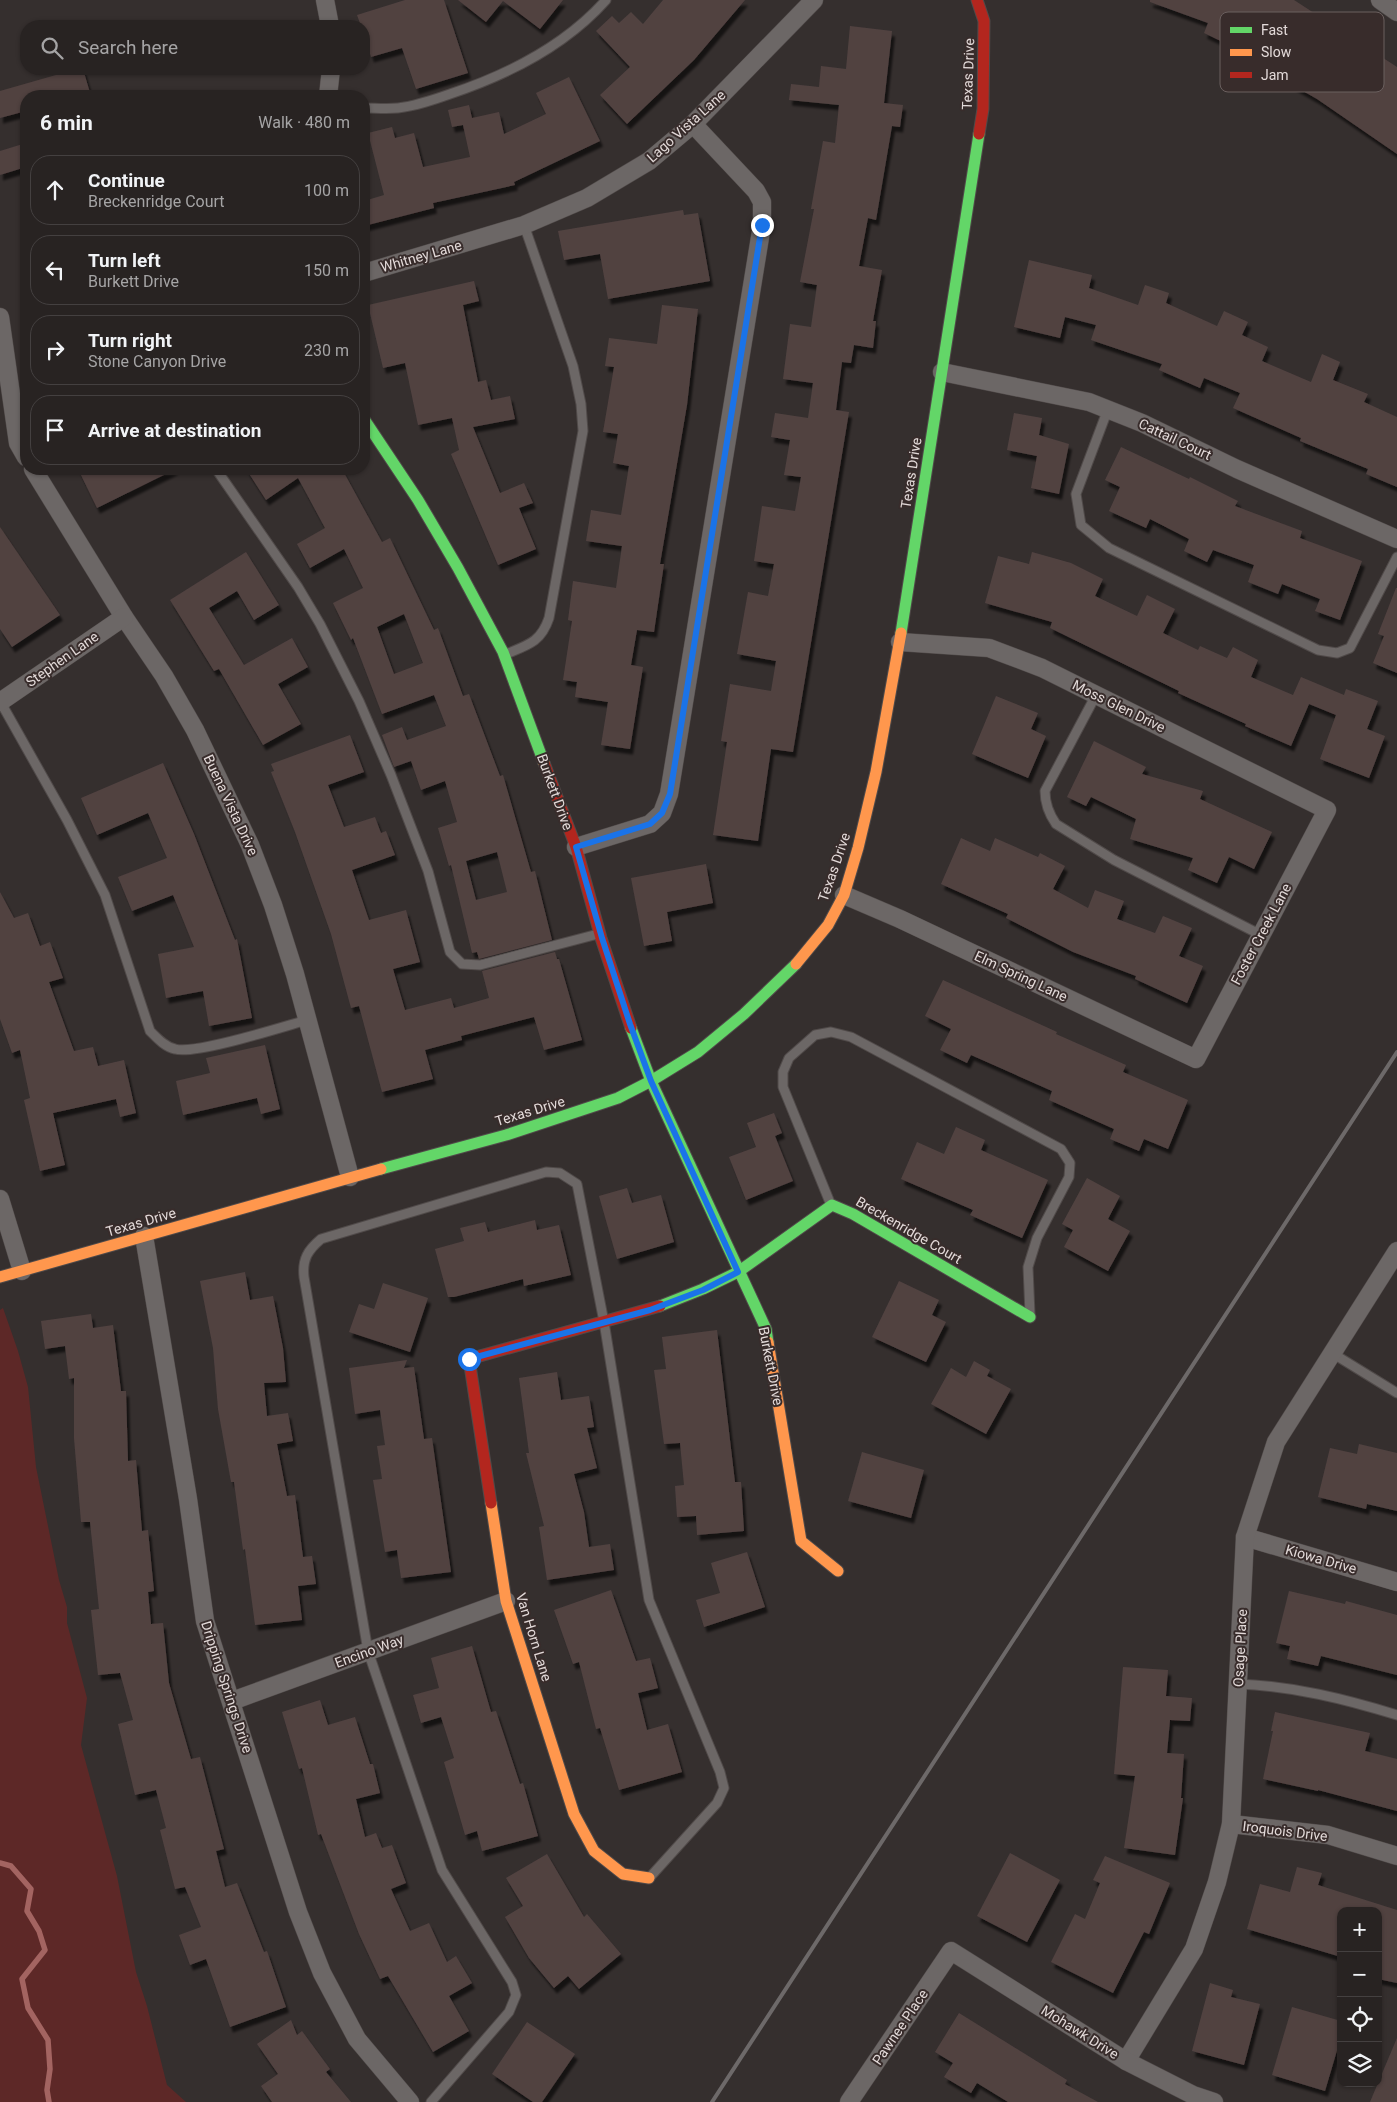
<!DOCTYPE html>
<html lang="en">
<head>
<meta charset="utf-8">
<style>
	:root { --surface:#282322; --page:#302b2a; --text:#f1f3f6; --muted:#a5a4a5; --line:#444040 }
	body { margin:0; font-family:Roboto,sans-serif; background:var(--page); color:var(--text) }
	.controls { position:absolute; right:15px; bottom:15px; display:grid; overflow:hidden; border-radius:10px; box-shadow:0 1px 4px #0004 }
	.controls button { width:45px; height:45px; display:grid; place-items:center; padding:0; border:0; border-bottom:1px solid var(--line); background:var(--surface); color:var(--text); font:25px sans-serif }
	.stop { position:absolute; width:15px; height:15px; margin:-11px; border:4px solid #1a73e8; border-radius:50%; background:#fff }
	.stop.end { background:#1a73e8; border-color:#fff; box-shadow:0 1px 5px #0008 }
	.list { margin:0; padding:0; list-style:none }
	h2 { display:flex; justify-content:space-between; align-items:center; height:65px; margin:0; padding:0 20px; font-size:21px }
	h2 small { font-size:16px; font-weight:400; color:var(--muted) }
	.list li { display:grid; grid-template-columns:32px 1fr auto; gap:15px; align-items:center; box-sizing:border-box; height:70px; margin:0 10px 10px; padding:0 10px; border:1px solid var(--line); border-radius:20px }
	.list b { display:block; font-size:19px; white-space:nowrap }
	.list p { margin:0; font-size:16px; white-space:nowrap; color:var(--muted) }
	.list em { font-size:16px; font-style:normal; color:var(--muted) }
	.icon { flex:none; width:28px; height:28px; fill:none; stroke:currentColor; stroke-width:2; stroke-linecap:round; stroke-linejoin:round }
	.map { position:relative; flex:none; width:1397px; height:2102px; overflow:hidden }
	.search { position:absolute; background:var(--surface); box-shadow:0 1px 4px #0004; left:20px; top:20px; width:350px; height:55px; display:flex; align-items:center; gap:12px; box-sizing:border-box; padding:0 18px; border-radius:20px; color:var(--muted); font-size:19px }
	.panel { position:absolute; background:var(--surface); box-shadow:0 1px 4px #0004; left:20px; top:90px; width:350px; height:385px; border-radius:20px }
	.map>svg:first-child { display:block }
</style>
</head>
<body>
<div class="map">
<svg width="1397" height="2102" viewBox="0 0 1397 2102">
	<defs>
		<filter id="shadow"><feDropShadow dx="3" dy="5.5" stdDeviation="1" flood-color="#0009"/></filter>
	</defs>
	<rect width="100%" height="100%" fill="#352f2e"/>
	<polygon fill="#5d2827" points="3,1308 18,1351 28,1387 36,1467 59,1580 67,1607 67,1623 87,1698 81,1745 117,1876 136,1972 147,2006 167,2085 186,2102 0,2102 0,1310"/>
	<g fill="none" stroke-linecap="round" stroke-linejoin="round">
		<polyline stroke="#a36461" stroke-width="5.5" points="0,1863 11,1866 31,1889 27,1911 39,1931 45,1950 22,1979 28,2008 48,2040 50,2069 47,2090 49,2102"/>
	</g>
	<g fill="#514241" fill-rule="evenodd" filter="url(#shadow)">
		<polygon points="405,0 444,0 468,73 416,89 402,48 371,57 364,35 364,26 361,26 357,15"/>
		<polygon points="458,0 563,0 540,29 503,1 486,22"/>
		<polygon points="663,0 745,0 694,60 627,124 600,95 630,67 596,31 612,16 619,23 631,12 643,24"/>
		<polygon points="1150,0 1294,0 1397,67 1397,154 1317,99 1289,83 1298,71 1275,57 1279,51 1235,32 1229,45 1204,33 1208,23 1150,2"/>
		<polygon points="850,26 892,31 884,103 903,105 900,127 892,126 876,220 868,218 859,266 882,270 873,321 876,321 873,348 854,345 851,363 842,362 836,410 849,412 793,752 771,749 758,841 713,835 727,742 721,741 730,684 771,691 776,661 737,654 748,592 768,596 774,564 754,561 762,506 795,511 801,477 784,475 790,440 771,437 775,413 808,418 813,383 783,379 790,324 811,327 817,285 800,282 814,209 811,209 823,141 835,143 839,105 789,100 791,84 819,87 821,66 846,69"/>
		<polygon points="77,69 83,69 91,96 26,96 26,111 0,118 0,91"/>
		<polygon points="569,77 600,141 514,182 515,185 433,203 434,208 364,226 364,201 384,195 368,133 392,127 395,138 414,133 423,167 470,157 463,125 452,127 448,110 469,105 472,118 499,112 504,134 546,114 536,93"/>
		<polygon points="26,143 26,167 0,175 0,151"/>
		<polygon points="683,210 684,215 698,213 710,281 608,299 600,254 564,260 558,231"/>
		<polygon points="1029,260 1092,275 1089,288 1138,305 1145,285 1169,293 1166,303 1217,326 1224,311 1248,322 1242,335 1268,347 1262,361 1311,382 1322,354 1340,362 1333,380 1368,394 1364,402 1397,417 1397,487 1366,474 1368,469 1300,441 1301,438 1233,408 1240,393 1204,378 1200,388 1159,370 1162,364 1091,340 1096,325 1065,317 1060,338 1014,327"/>
		<polygon points="474,281 479,301 463,305 478,382 486,380 491,400 510,396 515,419 473,427 500,493 524,483 533,503 519,508 536,549 498,565 451,454 459,450 452,418 418,425 405,363 383,368 368,305"/>
		<polygon points="662,305 698,309 687,405 660,564 664,564 654,632 637,630 631,665 643,667 630,749 601,745 608,702 575,697 577,682 563,680 572,621 568,620 573,581 616,588 622,546 586,541 591,510 621,515 629,466 613,463 618,434 603,432 614,367 605,366 609,338 657,344"/>
		<polygon points="1014,413 1042,418 1039,435 1069,444 1059,494 1031,488 1037,456 1007,450"/>
		<polygon points="1121,447 1189,479 1190,477 1238,501 1235,506 1302,531 1300,538 1362,561 1340,620 1315,611 1320,599 1282,584 1278,594 1248,582 1254,565 1213,550 1207,562 1184,551 1189,539 1150,519 1146,528 1109,511 1120,487 1105,480"/>
		<polygon points="78,469 176,469 97,508"/>
		<path d="M246 469H342L382 542 390 538 434 630 438 628 463 696 469 694 500 776 503 775 531 872 535 871 552 940 479 959 477 952 472 953 451 865 449 866 438 828 457 822 445 781 421 790 411 761 394 767 382 735 402 727 407 740 446 726 434 695 382 714 353 638 351 640 333 603 363 588 344 549 310 568 297 544 325 528 298 478 266 500ZM404 614 423 663 394 674 377 627ZM497 852 507 892 476 900 466 861Z"/>
		<polygon points="0,527 60,615 12,647 0,629"/>
		<polygon points="246,552 279,605 254,620 237,591 209,608 244,665 292,638 308,667 278,684 301,724 263,745 219,669 214,671 170,600"/>
		<polygon points="1032,552 1071,563 1103,579 1095,596 1137,616 1147,595 1175,609 1163,633 1198,650 1200,646 1227,658 1233,647 1258,660 1251,677 1293,695 1301,677 1344,695 1346,689 1378,701 1367,729 1385,736 1369,778 1320,759 1336,715 1309,704 1291,746 1245,726 1246,724 1178,693 1179,691 1050,628 1052,622 985,603 998,556 1029,564"/>
		<polygon points="1396,588 1397,588 1397,673 1373,663 1384,636 1378,634"/>
		<polygon points="996,696 1038,713 1031,729 1046,736 1028,778 972,754"/>
		<polygon points="350,735 364,772 328,785 344,827 375,817 381,833 386,831 395,855 352,870 369,920 406,910 420,962 393,969 405,1010 451,998 454,1008 489,998 482,971 555,952 557,959 559,959 582,1040 544,1050 534,1017 461,1036 462,1040 425,1050 433,1079 382,1092 359,1006 351,1008 331,934 295,832 271,772 274,771 271,764"/>
		<polygon points="1094,741 1146,767 1142,774 1203,791 1200,799 1272,832 1254,869 1229,857 1217,883 1188,870 1193,858 1130,839 1136,819 1091,797 1086,806 1067,797"/>
		<polygon points="163,763 194,834 235,940 237,939 252,1018 209,1026 203,991 166,998 158,954 194,947 173,895 132,911 118,877 167,858 148,813 97,835 81,798"/>
		<polygon points="961,838 990,851 995,838 1038,857 1040,853 1065,866 1053,889 1088,908 1095,890 1124,901 1117,919 1155,933 1163,916 1192,928 1179,956 1203,966 1187,1003 1135,979 1136,976 1073,952 1006,918 1008,914 941,884"/>
		<polygon points="706,864 713,903 667,912 672,941 644,946 631,878"/>
		<polygon points="0,892 14,918 28,913 40,946 50,942 63,978 49,982 74,1051 93,1047 98,1066 124,1060 136,1113 120,1117 116,1099 53,1113 65,1165 40,1171 24,1100 30,1098 20,1050 12,1053 0,1019"/>
		<polygon points="943,980 1057,1032 1056,1034 1126,1065 1123,1072 1188,1100 1168,1149 1144,1139 1139,1151 1110,1139 1114,1129 1049,1100 1052,1091 971,1055 967,1063 940,1050 951,1029 925,1016"/>
		<polygon points="265,1045 280,1109 261,1114 257,1098 183,1115 176,1081 210,1073 206,1058"/>
		<polygon points="774,1113 782,1133 775,1136 793,1181 746,1200 729,1157 756,1147 747,1123"/>
		<polygon points="956,1127 985,1140 981,1150 1048,1180 1022,1238 970,1215 973,1210 901,1179 917,1142 944,1154"/>
		<polygon points="1087,1178 1120,1196 1108,1219 1130,1231 1108,1271 1064,1247 1073,1230 1062,1224"/>
		<polygon points="627,1188 632,1203 661,1195 674,1242 617,1259 599,1196"/>
		<polygon points="535,1220 537,1230 559,1225 571,1275 524,1286 523,1279 454,1297 448,1297 435,1249 464,1241 460,1228 485,1222 488,1232"/>
		<polygon points="245,1272 250,1300 273,1296 283,1348 286,1382 264,1383 267,1416 288,1413 293,1441 277,1444 287,1496 295,1495 303,1557 312,1556 316,1584 298,1586 302,1620 255,1625 245,1549 243,1550 234,1482 231,1482 218,1409 213,1348 200,1281"/>
		<polygon points="899,1281 939,1300 932,1315 946,1322 926,1362 872,1337"/>
		<polygon points="383,1283 428,1298 410,1352 349,1332 359,1304 374,1309"/>
		<polygon points="91,1314 93,1328 113,1325 121,1391 126,1391 128,1461 136,1460 142,1531 148,1530 154,1591 148,1592 151,1624 163,1623 169,1683 191,1759 200,1757 224,1849 216,1851 225,1887 237,1883 264,1952 267,1951 286,2007 230,2027 206,1959 190,1965 179,1935 201,1927 185,1887 175,1889 160,1830 166,1828 156,1790 135,1795 118,1724 133,1720 120,1673 98,1675 91,1610 99,1609 90,1522 81,1522 74,1438 74,1378 69,1379 65,1346 45,1349 41,1321"/>
		<polygon points="717,1330 735,1482 741,1482 744,1531 697,1535 696,1516 677,1517 675,1486 684,1485 680,1443 664,1444 654,1370 666,1369 662,1337"/>
		<polygon points="407,1360 404,1368 414,1367 424,1439 432,1438 451,1572 401,1578 397,1550 385,1552 373,1480 382,1479 377,1446 385,1445 380,1410 355,1414 349,1368"/>
		<polygon points="974,1361 990,1370 987,1376 1011,1389 986,1434 931,1404 951,1368 966,1377"/>
		<polygon points="557,1372 561,1400 589,1396 594,1427 587,1428 597,1468 574,1474 584,1512 589,1547 610,1544 614,1570 547,1580 539,1527 544,1526 526,1453 529,1453 519,1378"/>
		<polygon points="1359,1444 1397,1453 1397,1511 1367,1504 1366,1509 1318,1497 1330,1448 1357,1454"/>
		<polygon points="862,1452 924,1470 911,1518 848,1501"/>
		<polygon points="747,1552 765,1607 704,1627 696,1600 720,1593 711,1563"/>
		<polygon points="611,1590 636,1661 650,1658 658,1688 638,1693 647,1730 668,1724 682,1772 619,1790 600,1728 596,1729 579,1662 573,1664 554,1610"/>
		<polygon points="1289,1591 1345,1604 1346,1601 1397,1615 1397,1675 1321,1656 1318,1666 1287,1659 1290,1646 1276,1643"/>
		<polygon points="472,1646 491,1712 496,1711 520,1784 523,1783 538,1836 482,1851 477,1831 465,1835 444,1762 454,1758 441,1717 421,1723 413,1695 439,1688 431,1658"/>
		<polygon points="1123,1667 1168,1670 1166,1696 1192,1698 1190,1721 1170,1720 1167,1753 1184,1754 1181,1798 1183,1798 1175,1855 1124,1848 1135,1776 1114,1774"/>
		<polygon points="320,1700 328,1725 355,1717 370,1764 373,1764 380,1793 356,1799 365,1837 376,1833 382,1848 392,1845 406,1883 391,1889 410,1931 429,1923 447,1962 456,1956 472,1983 449,1996 469,2031 433,2052 388,1976 380,1979 359,1934 321,1834 318,1835 302,1768 299,1769 282,1712"/>
		<polygon points="1275,1712 1370,1733 1365,1751 1397,1759 1397,1811 1318,1790 1318,1791 1263,1779 1273,1731 1271,1731"/>
		<polygon points="1010,1853 1060,1880 1027,1942 977,1916"/>
		<polygon points="547,1854 584,1917 587,1914 621,1954 579,1989 568,1976 554,1988 529,1958 505,1917 523,1906 506,1878"/>
		<polygon points="1105,1856 1170,1883 1149,1934 1144,1932 1113,1993 1051,1962 1075,1914 1085,1919 1100,1883 1093,1880"/>
		<polygon points="1297,1867 1322,1873 1318,1885 1397,1910 1397,1983 1378,1979 1378,1911 1341,1911 1341,1957 1247,1929 1260,1884 1290,1892"/>
		<polygon points="1210,1983 1233,1990 1231,1997 1260,2004 1244,2065 1192,2051"/>
		<polygon points="1292,2007 1341,2021 1341,2037 1325,2091 1272,2075"/>
		<polygon points="959,2013 1067,2080 1065,2084 1098,2102 1008,2102 977,2083 971,2093 944,2077 953,2063 935,2052"/>
		<polygon points="291,2020 297,2035 302,2031 330,2069 326,2072 351,2102 272,2102 261,2086 278,2074 257,2044"/>
		<polygon points="527,2022 575,2054 542,2102 533,2102 492,2074"/>
		<polygon points="1397,2038 1397,2102 1370,2102 1378,2083"/>
	</g>
	<g fill="none" stroke-linecap="round" stroke-linejoin="round">
		<g stroke="#504a49" stroke-width="11">
			<g id="lane">
				<path d="M364 108C375 108 387 109 398 108 416 106 433 100 450 94 507 75 565 46 606 0"/>
				<polyline points="1108,409 1076,494 1081,525 1109,548 1318,650 1337,653 1350,648 1397,557"/>
				<polyline points="216,469 298,587 320,624 359,701 391,775 428,871 450,952 462,964 480,965 598,934"/>
				<path d="M506 654C528 645 541 642 549 618L583 431 581 404 573 366 524 225"/>
				<path d="M1096 695 1045 791C1045 804 1049 814 1056 824L1114 860 1261 935"/>
				<path d="M0 701 67 820 105 895 150 1031C157 1038 165 1047 175 1049 195 1055 282 1027 307 1020"/>
				<polyline points="831,1205 783,1087 783,1072 789,1058 815,1035 831,1032 851,1037 1061,1149 1070,1163 1069,1177 1037,1238 1028,1267 1030,1314"/>
				<polyline points="1332,1353 1397,1393"/>
				<path d="M1238 1684C1293 1686 1345 1699 1397 1715"/>
				<path d="M431 2102 509 2012 516 1995 512 1982 442 1870 368 1651 304 1277C302 1259 308 1250 321 1239L546 1172 560 1173 577 1184 604 1322 649 1600 720 1772 724 1788 717 1803 651 1876"/>
			</g>
		</g>
		<g stroke="#504a49" stroke-width="19">
			<g id="street">
				<polyline points="325,0 330,26"/>
				<polyline points="1380,0 1397,12"/>
				<polyline points="328,96 331,69"/>
				<polyline points="364,273 524,225 587,198 649,161 693,124 814,0"/>
				<polyline points="0,317 18,443 26,457"/>
				<polyline points="942,372 1089,402 1142,423 1237,469 1397,539"/>
				<polyline points="33,469 124,617 164,676 195,730 250,845 273,905 295,974 350,1177"/>
				<polyline points="0,702 124,617"/>
				<polyline points="576,847 650,824 662,813 669,794 762,225 762,202 756,191 693,124"/>
				<polyline points="844,895 900,919 1196,1059 1327,810 1042,668 989,648 900,642"/>
				<polyline points="0,1199 22,1271"/>
				<polyline points="144,1236 188,1499 205,1621 298,1912 322,1973 357,2039 410,2102"/>
				<polyline points="1245,1537 1397,1582"/>
				<polyline points="232,1701 506,1601"/>
				<polyline points="1231,1824 1328,1835 1397,1856"/>
				<polyline points="1126,2061 1194,1949 1217,1882 1231,1824 1245,1537 1276,1442 1397,1251"/>
				<polyline points="849,2102 951,1951 1126,2061 1193,2095 1214,2102"/>
			</g>
		</g>
		<g stroke="#504a49" stroke-width="13">
			<g id="fast">
				<polyline points="364,419 418,500 458,568 503,652 544,763"/>
				<polyline points="901,633 979,134"/>
				<polyline points="631,1028 651,1081 766,1329 768,1342"/>
				<polyline points="381,1169 506,1135 618,1098 651,1081 698,1052 744,1014 796,964"/>
				<polyline points="660,1306 703,1289 738,1272 832,1205 853,1214 1030,1317"/>
			</g>
		</g>
		<g stroke="#504a49" stroke-width="13">
			<g id="slow">
				<polyline points="796,964 828,925 844,895 858,848 876,772 901,633"/>
				<polyline points="0,1277 381,1169"/>
				<polyline points="768,1342 801,1541 838,1571"/>
				<polyline points="491,1503 506,1601 574,1814 594,1851 623,1874 649,1878"/>
			</g>
		</g>
		<g stroke="#504a49" stroke-width="13">
			<g id="jam">
				<polyline points="977,0 984,21 983,109 979,134"/>
				<polyline points="544,763 576,847 601,938 631,1028"/>
				<polyline points="491,1503 469,1359 660,1306"/>
			</g>
		</g>
		<use href="#lane" stroke="#6c6766" stroke-width="9"/>
		<use href="#street" stroke="#6c6766" stroke-width="18"/>
		<use href="#fast" stroke="#63d668" stroke-width="11"/>
		<use href="#slow" stroke="#ff974d" stroke-width="11"/>
		<use href="#jam" stroke="#b3261e" stroke-width="11"/>
		<polyline stroke="#6d6969" stroke-width="4" points="712,2102 1397,1052"/>
	</g>
	<g fill="none" stroke-linecap="round" stroke-linejoin="round">
		<polyline stroke="#1a73e8" stroke-width="6" points="469,1359 650,1310 703,1290 738,1272 651,1081 630,1024 602,938 576,847 650,824 662,813 670,794 762,225"/>
	</g>
	<g text-anchor="middle" dominant-baseline="central" stroke-width="4" stroke-linejoin="round" paint-order="stroke">
		<g font-size="14" fill="#e3dad9" stroke="#382c2b">
			<text transform="translate(968 74) rotate(-88)">Texas Drive</text>
			<text transform="translate(686 126) rotate(-42)">Lago Vista Lane</text>
			<text transform="translate(421 256) rotate(-16)">Whitney Lane</text>
			<text transform="translate(1175 439) rotate(25)">Cattail Court</text>
			<text transform="translate(911 473) rotate(-81)">Texas Drive</text>
			<text transform="translate(62 659) rotate(-35)">Stephen Lane</text>
			<text transform="translate(1119 706) rotate(26)">Moss Glen Drive</text>
			<text transform="translate(555 792) rotate(70)">Burkett Drive</text>
			<text transform="translate(231 805) rotate(65)">Buena Vista Drive</text>
			<text transform="translate(834 867) rotate(-71)">Texas Drive</text>
			<text transform="translate(1261 934) rotate(-62)">Foster Creek Lane</text>
			<text transform="translate(1021 976) rotate(25)">Elm Spring Lane</text>
			<text transform="translate(530 1111) rotate(-17)">Texas Drive</text>
			<text transform="translate(141 1222) rotate(-16)">Texas Drive</text>
			<text transform="translate(909 1230) rotate(30)">Breckenridge Court</text>
			<text transform="translate(771 1366) rotate(79)">Burkett Drive</text>
			<text transform="translate(1321 1559) rotate(16)">Kiowa Drive</text>
			<text transform="translate(534 1637) rotate(73)">Van Horn Lane</text>
			<text transform="translate(1240 1648) rotate(-87)">Osage Place</text>
			<text transform="translate(369 1651) rotate(-20)">Encino Way</text>
			<text transform="translate(227 1687) rotate(72)">Dripping Springs Drive</text>
			<text transform="translate(1285 1831) rotate(7)">Iroquois Drive</text>
			<text transform="translate(900 2027) rotate(-56)">Pawnee Place</text>
			<text transform="translate(1080 2032) rotate(32)">Mohawk Drive</text>
		</g>
	</g>
	<rect x="1220" y="12" width="164" height="80" rx="8" fill="#382c2b" stroke="#6b605f" stroke-width="1"/>
	<rect x="1230" y="27" width="22" height="6" fill="#63d668"/>
	<rect x="1230" y="49" width="22" height="7" fill="#ff974d"/>
	<rect x="1230" y="72" width="22" height="6" fill="#b3261e"/>
	<g font-size="14" fill="#e3dad9">
		<text x="1261" y="35">Fast</text>
		<text x="1261" y="57">Slow</text>
		<text x="1261" y="80">Jam</text>
	</g>
</svg>
<div class="controls">
<button>+</button>
<button>−</button>
<button><svg class="icon" aria-label="locate" viewBox="0 0 24 24"><circle cx="12" cy="12" r="6"/><path d="M12 2v4M12 18v4M2 12h4M18 12h4"/></svg></button>
<button><svg class="icon" aria-label="layers" viewBox="0 0 24 24"><path d="M12 4l9 5-9 5-9-5zM3 14l9 5 9-5"/></svg></button>
</div>
<div class="stop" style="left:469px;top:1359px"></div>
<div class="stop end" style="left:762px;top:225px"></div>
<div class="search"><svg class="icon" aria-label="search" viewBox="0 0 24 24"><circle cx="10" cy="10" r="6"/><path d="M15 15l6 6"/></svg>Search here</div>
<section class="panel">
<h2>6 min<small>Walk · 480 m</small></h2>
<ul class="list">
<li><svg class="icon" aria-label="ahead" viewBox="0 0 24 24"><path d="M12 20V5M6 11l6-6 6 6"/></svg><div><b>Continue</b><p>Breckenridge Court</p></div><em>100 m</em></li>
<li><svg class="icon" aria-label="left" viewBox="0 0 24 24"><path d="M17 20v-9H6M10 6l-5 5 5 5"/></svg><div><b>Turn left</b><p>Burkett Drive</p></div><em>150 m</em></li>
<li><svg class="icon" aria-label="right" viewBox="0 0 24 24"><path d="M7 20v-9h11M14 6l5 5-5 5"/></svg><div><b>Turn right</b><p>Stone Canyon Drive</p></div><em>230 m</em></li>
<li><svg class="icon" aria-label="arrive" viewBox="0 0 24 24"><path d="M6 21V4h12l-3 4 3 4H6"/></svg><div><b>Arrive at destination</b></div></li>
</ul>
</section>
</div>
</body>
</html>
